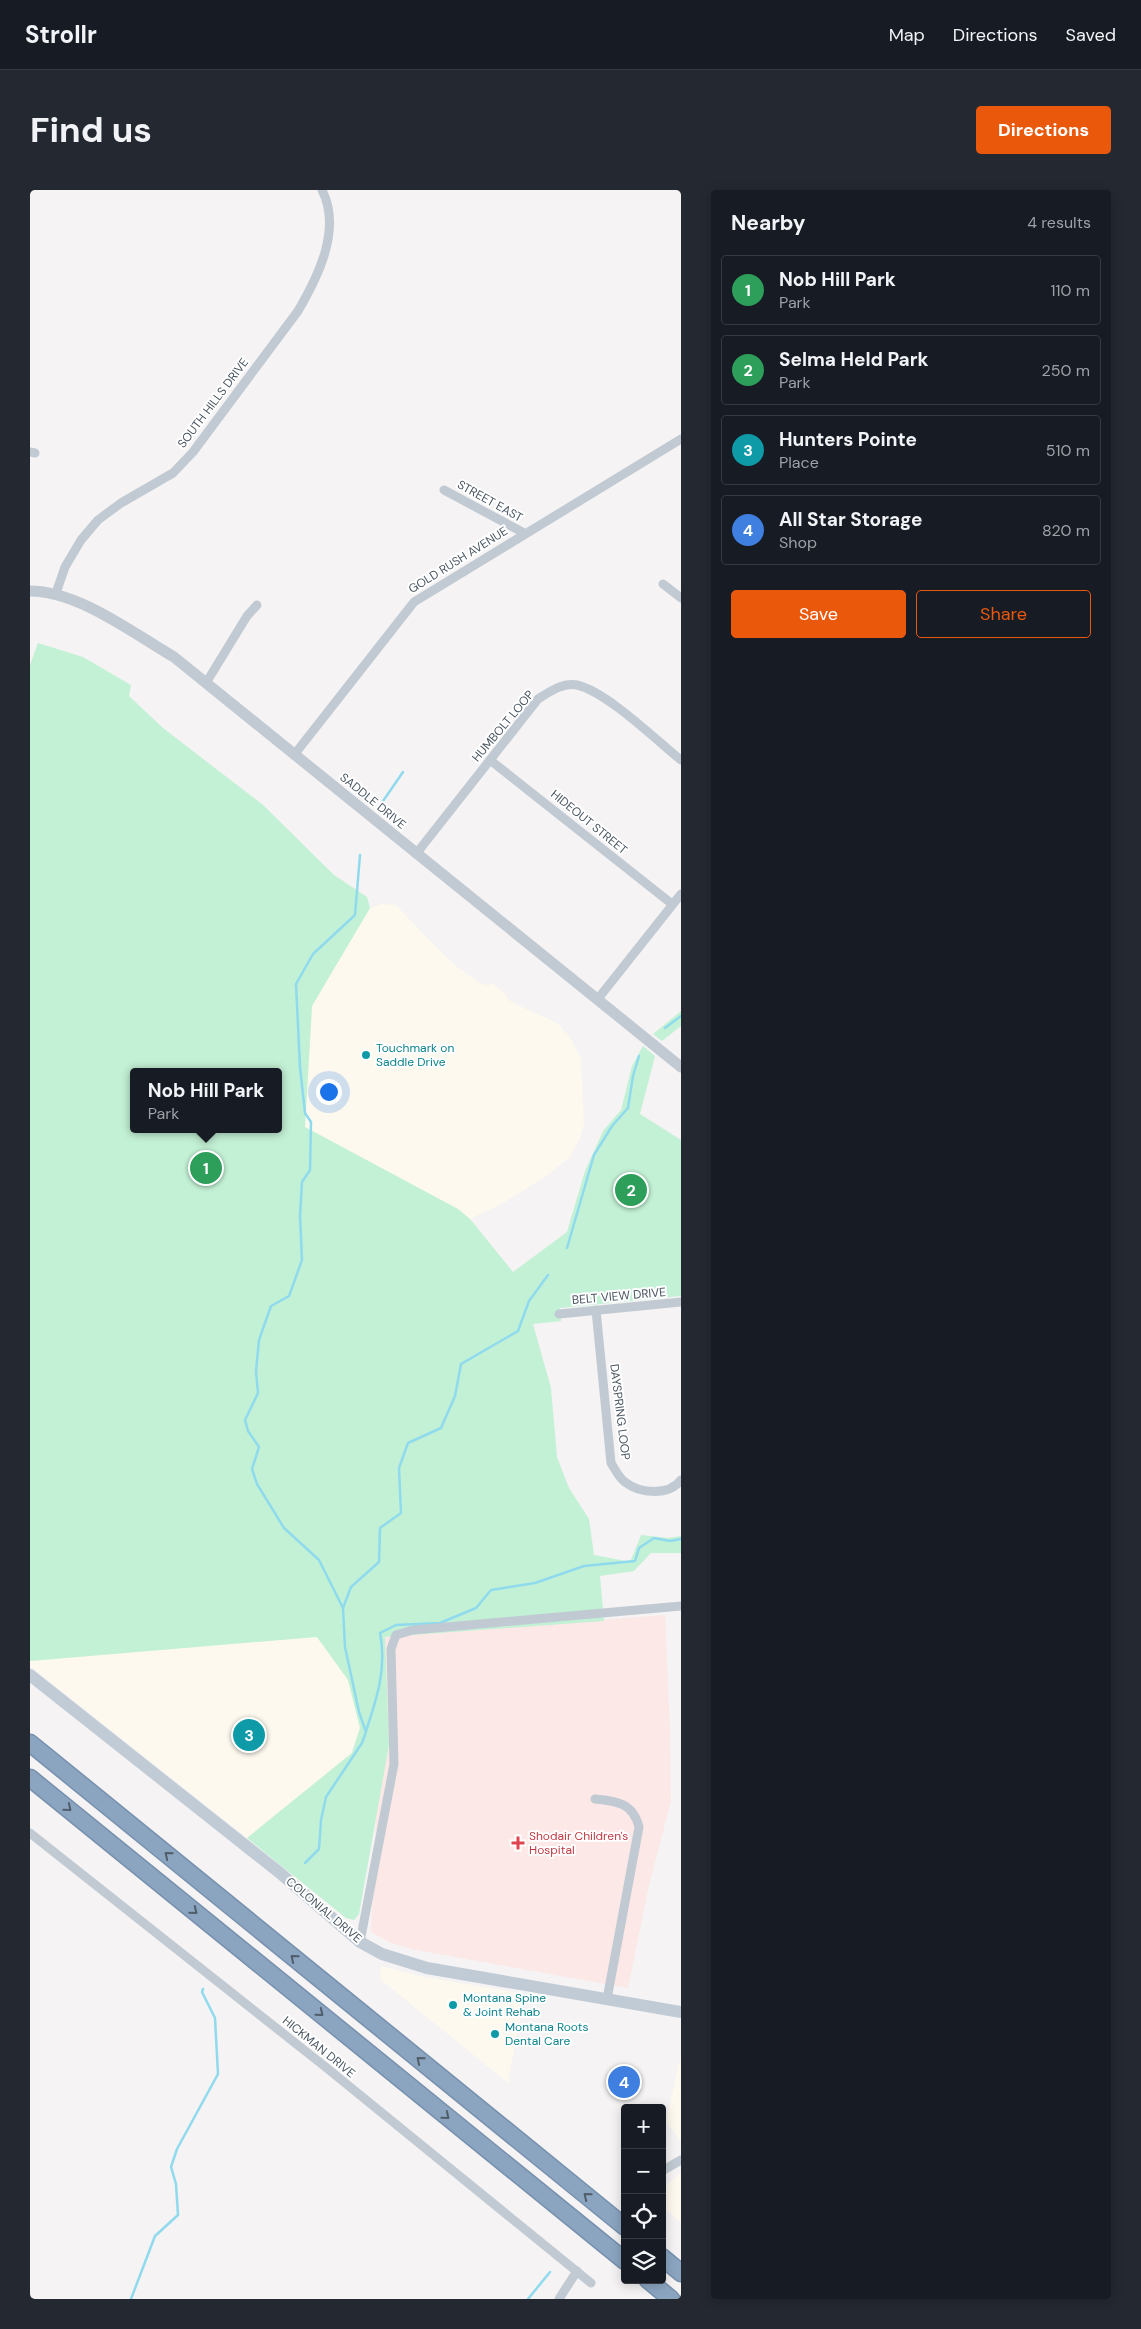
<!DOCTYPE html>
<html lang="en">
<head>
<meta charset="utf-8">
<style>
	:root { --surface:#171b24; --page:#242831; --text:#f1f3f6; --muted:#9ea1a6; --line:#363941; --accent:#ea580c }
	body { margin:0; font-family:"DM Sans",sans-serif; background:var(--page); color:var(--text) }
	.controls { position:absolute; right:15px; bottom:15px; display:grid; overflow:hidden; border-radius:5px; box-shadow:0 2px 12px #0003 }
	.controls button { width:45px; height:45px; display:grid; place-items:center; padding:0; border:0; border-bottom:1px solid var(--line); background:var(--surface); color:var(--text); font:25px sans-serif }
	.you { position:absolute; left:298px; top:901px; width:18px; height:18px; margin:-12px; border:4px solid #fff; border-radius:50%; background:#1a73e8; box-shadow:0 0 0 8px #1a73e833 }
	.badge { display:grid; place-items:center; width:32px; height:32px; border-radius:50%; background:var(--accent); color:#fff; font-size:16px; font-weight:700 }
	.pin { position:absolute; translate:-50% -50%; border:2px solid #fff; box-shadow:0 1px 5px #0006 }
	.popup { position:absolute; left:100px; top:878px; width:152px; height:65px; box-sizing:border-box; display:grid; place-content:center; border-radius:5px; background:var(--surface); filter:drop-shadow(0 1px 4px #0005); font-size:16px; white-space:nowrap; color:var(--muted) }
	.popup b { font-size:19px; color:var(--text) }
	.popup::after { content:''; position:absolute; left:50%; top:100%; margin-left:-10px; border:10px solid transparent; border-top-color:var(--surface) }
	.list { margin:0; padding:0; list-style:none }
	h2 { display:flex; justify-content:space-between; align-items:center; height:65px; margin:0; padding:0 20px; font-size:21px }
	h2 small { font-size:16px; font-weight:400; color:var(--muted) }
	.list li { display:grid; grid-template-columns:32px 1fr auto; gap:15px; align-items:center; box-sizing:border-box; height:70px; margin:0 10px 10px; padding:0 10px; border:1px solid var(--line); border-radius:5px }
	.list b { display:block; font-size:19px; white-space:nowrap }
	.list p { margin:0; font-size:16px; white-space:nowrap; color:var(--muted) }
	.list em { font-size:16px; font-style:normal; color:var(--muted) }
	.actions { display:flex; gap:10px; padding:15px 20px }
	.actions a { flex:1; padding:11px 0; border:1px solid var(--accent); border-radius:5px; text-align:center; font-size:18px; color:var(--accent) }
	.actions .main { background:var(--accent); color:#fff }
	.icon { flex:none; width:28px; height:28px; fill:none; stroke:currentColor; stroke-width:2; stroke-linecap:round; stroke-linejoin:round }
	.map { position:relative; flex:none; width:651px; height:2109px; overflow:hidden; border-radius:5px }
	header { display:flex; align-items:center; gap:30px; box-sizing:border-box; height:70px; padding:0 25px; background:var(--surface); border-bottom:1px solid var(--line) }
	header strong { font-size:24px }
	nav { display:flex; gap:28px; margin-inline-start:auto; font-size:18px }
	.intro { display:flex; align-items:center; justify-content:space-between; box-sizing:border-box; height:120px; padding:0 30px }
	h1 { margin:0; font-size:35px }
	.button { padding:12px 22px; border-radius:5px; background:var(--accent); color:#fff; font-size:18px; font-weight:700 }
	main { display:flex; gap:30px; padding:0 30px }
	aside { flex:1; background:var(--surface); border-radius:5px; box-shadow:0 2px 12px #0003 }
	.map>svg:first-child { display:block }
</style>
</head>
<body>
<header>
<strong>Strollr</strong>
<nav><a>Map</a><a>Directions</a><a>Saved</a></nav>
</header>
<div class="intro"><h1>Find us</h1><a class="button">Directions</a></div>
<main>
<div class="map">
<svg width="651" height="2109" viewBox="0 0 651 2109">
	<rect width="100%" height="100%" fill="#f5f3f3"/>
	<g fill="#fdf9ef">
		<polygon points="351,714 366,715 404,755 426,776 450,793 456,795 463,794 474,803 481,812 527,833 540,847 551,869 554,934 550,948 540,967 515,987 473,1013 440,1029 428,1019 275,937 282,816 340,718"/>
		<polygon points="287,1447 318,1490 330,1538 321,1563 217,1648 0,1476 0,1471"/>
		<polygon points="351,1776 389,1786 494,1804 478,1893 350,1789"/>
		<polygon points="651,1864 651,1951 636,1932"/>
		<polygon points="651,1982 651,2032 632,2017 632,2000"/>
	</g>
	<polygon fill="#fce8e6" points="635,1425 640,1541 641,1611 619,1695 598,1798 386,1760 361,1753 341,1742 354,1447"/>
	<g fill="#c3f1d5" fill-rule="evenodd">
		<path d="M8 453 53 467 101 495 99 506 133 538 233 615 304 685 337 707 340 718 282 816 275 937 428 1019 440 1029 483 1082 537 1042 555 981 573 941 591 920 602 876 613 856 625 866 610 924 651 950V1106L530 1118 531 1131 503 1134 521 1198 527 1267 539 1298 559 1329 564 1365 596 1371 601 1370 611 1345 638 1348 651 1346V1363H621L604 1381 570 1386 574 1431 355 1447 359 1555 329 1724 324 1730 316 1728 217 1648 322 1563 330 1538 318 1490 287 1447 0 1471V475ZM104 882H248V939H104Z"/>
		<polygon points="651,821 651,836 632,851 623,844"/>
	</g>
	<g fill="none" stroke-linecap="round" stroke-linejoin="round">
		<g stroke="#90daee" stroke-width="2.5">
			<polyline points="351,614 373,582"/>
			<polyline points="635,838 651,826"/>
			<polyline points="537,1058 564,965 582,936 598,918 603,886 609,866"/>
			<polyline points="313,1418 321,1397 349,1372 350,1338 371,1323 369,1278 378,1253 411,1238 425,1206 431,1174 488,1141 499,1111 518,1085"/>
			<path d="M336 1541C347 1508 357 1478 350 1443L366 1435 410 1433 446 1418 461 1400 505 1393 554 1376 605 1371 609 1358 624 1348 640 1351 651 1349"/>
			<polyline points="275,1673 289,1659 291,1630 296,1607 332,1553 336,1542 329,1522 315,1457 313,1418 289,1370 254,1338 227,1294 222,1279 229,1257 218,1241 215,1230 228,1203 226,1181 229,1150 241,1116 259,1106 272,1070 270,1026 272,992 280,980 281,932 275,923 270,877 266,794 283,764 325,725 330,665"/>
			<polyline points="101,2109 125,2046 148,2025 146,1994 141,1977 147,1959 188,1884 185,1828 172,1802 173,1799"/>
			<polyline points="498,2109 520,2082"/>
		</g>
		<g stroke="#7690ad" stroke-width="19">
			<g id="motorway">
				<polyline points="0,1553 595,2037"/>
				<polyline points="0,1588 595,2071"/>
				<polyline points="632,2067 651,2083"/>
				<polyline points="618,2090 641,2109"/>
			</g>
		</g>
		<g stroke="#c1cad2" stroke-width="9">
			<polyline points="0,262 5,263"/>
			<polyline points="414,300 494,343"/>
			<polyline points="633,394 651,408"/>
			<path d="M26 403 35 377 51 350 68 330 91 313 143 283 163 262 268 121C288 87 312 39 292 0"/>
			<polyline points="176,493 217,426 227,415"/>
			<polyline points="264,565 384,412 651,249"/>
			<polyline points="460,570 642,714"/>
			<path d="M386 664 508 509C519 502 533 492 547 495 577 502 626 550 651 570"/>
			<polyline points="567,810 651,704"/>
			<path d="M566 1120 581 1273C585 1279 589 1288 595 1292 610 1304 639 1306 651 1290"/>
			<polyline points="529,1124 651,1112"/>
			<path d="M565 1609C587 1611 603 1613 609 1637L577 1809"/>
			<polyline points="0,1643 298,1879 561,2093"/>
			<polyline points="330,1752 364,1574 361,1459 366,1445 383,1440 651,1416"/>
			<polyline points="632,1981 651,1970"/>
			<polyline points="529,2109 547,2081"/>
		</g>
		<path stroke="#c1cad2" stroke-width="11" d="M0 401C48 401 103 443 144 467L651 877"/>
		<polyline stroke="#c1cbd6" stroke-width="12" points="0,1485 250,1683 330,1752 352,1764 397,1778 651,1822"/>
		<use href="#motorway" stroke="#8ba5c1" stroke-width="16"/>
	</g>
	<defs><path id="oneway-chevron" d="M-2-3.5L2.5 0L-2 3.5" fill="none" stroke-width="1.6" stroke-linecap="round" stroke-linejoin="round" transform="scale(1.25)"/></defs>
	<g stroke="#505e6b">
		<use href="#oneway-chevron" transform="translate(38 1618) rotate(39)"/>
		<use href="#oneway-chevron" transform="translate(138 1665) rotate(-141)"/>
		<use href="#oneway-chevron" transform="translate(164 1721) rotate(39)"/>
		<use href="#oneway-chevron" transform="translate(264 1768) rotate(-141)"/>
		<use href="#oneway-chevron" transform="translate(290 1823) rotate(39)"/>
		<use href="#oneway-chevron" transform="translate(390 1870) rotate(-141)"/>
		<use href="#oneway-chevron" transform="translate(416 1926) rotate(39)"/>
		<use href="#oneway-chevron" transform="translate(557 2006) rotate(-141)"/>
	</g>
	<g fill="#0f9aa8" stroke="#fff" stroke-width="2">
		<circle cx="336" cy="865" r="5"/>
		<circle cx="423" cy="1815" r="5"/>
		<circle cx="465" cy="1844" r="5"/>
	</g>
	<path fill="#e0444e" stroke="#fff" stroke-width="2" d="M485.5 1645.5h5v5h5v5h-5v5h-5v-5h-5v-5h5z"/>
	<g text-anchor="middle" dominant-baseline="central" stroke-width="4" stroke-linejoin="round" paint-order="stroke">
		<g font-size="12" fill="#4a5661" stroke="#fff">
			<text transform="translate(183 213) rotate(-53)">SOUTH HILLS DRIVE</text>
			<text transform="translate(460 311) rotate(29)">STREET EAST</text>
			<text transform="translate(428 370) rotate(-32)">GOLD RUSH AVENUE</text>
			<text transform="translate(473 536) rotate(-50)">HUMBOLT LOOP</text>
			<text transform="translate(343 611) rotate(39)">SADDLE DRIVE</text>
			<text transform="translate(559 632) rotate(39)">HIDEOUT STREET</text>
			<text transform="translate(589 1106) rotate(-5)">BELT VIEW DRIVE</text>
			<text transform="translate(590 1222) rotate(83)">DAYSPRING LOOP</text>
			<text transform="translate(294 1720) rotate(40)">COLONIAL DRIVE</text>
			<text transform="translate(289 1857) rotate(39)">HICKMAN DRIVE</text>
		</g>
		<g font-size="12" fill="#0d838f" stroke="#fff" text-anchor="start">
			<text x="346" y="858">Touchmark on<tspan x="346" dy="14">Saddle Drive</tspan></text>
			<text x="433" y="1808">Montana Spine<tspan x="433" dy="14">&amp; Joint Rehab</tspan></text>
			<text x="475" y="1837">Montana Roots<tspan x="475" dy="14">Dental Care</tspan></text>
		</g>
		<g font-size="12" fill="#be3a42" stroke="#fff" text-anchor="start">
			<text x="499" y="1646">Shodair Children's<tspan x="499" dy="14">Hospital</tspan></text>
		</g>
	</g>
</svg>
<div class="controls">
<button>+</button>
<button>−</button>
<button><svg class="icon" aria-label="locate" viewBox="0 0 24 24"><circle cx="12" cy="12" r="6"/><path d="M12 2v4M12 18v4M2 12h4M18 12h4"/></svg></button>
<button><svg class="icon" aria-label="layers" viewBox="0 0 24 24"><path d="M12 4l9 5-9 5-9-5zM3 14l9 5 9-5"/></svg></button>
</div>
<div class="you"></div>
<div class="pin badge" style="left:176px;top:978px;background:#2e9e5b">1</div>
<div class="popup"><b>Nob Hill Park</b>Park</div>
<div class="pin badge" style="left:601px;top:1000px;background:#2e9e5b">2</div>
<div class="pin badge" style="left:219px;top:1545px;background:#0f9aa8">3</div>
<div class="pin badge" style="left:594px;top:1892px;background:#3f7fe0">4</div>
</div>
<aside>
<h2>Nearby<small>4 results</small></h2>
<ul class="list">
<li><span class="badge" style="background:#2e9e5b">1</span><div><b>Nob Hill Park</b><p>Park</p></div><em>110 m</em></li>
<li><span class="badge" style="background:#2e9e5b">2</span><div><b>Selma Held Park</b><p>Park</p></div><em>250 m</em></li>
<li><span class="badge" style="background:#0f9aa8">3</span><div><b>Hunters Pointe</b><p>Place</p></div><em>510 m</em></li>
<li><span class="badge" style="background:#3f7fe0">4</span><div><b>All Star Storage</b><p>Shop</p></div><em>820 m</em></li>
</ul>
<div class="actions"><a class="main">Save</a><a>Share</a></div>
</aside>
</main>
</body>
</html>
